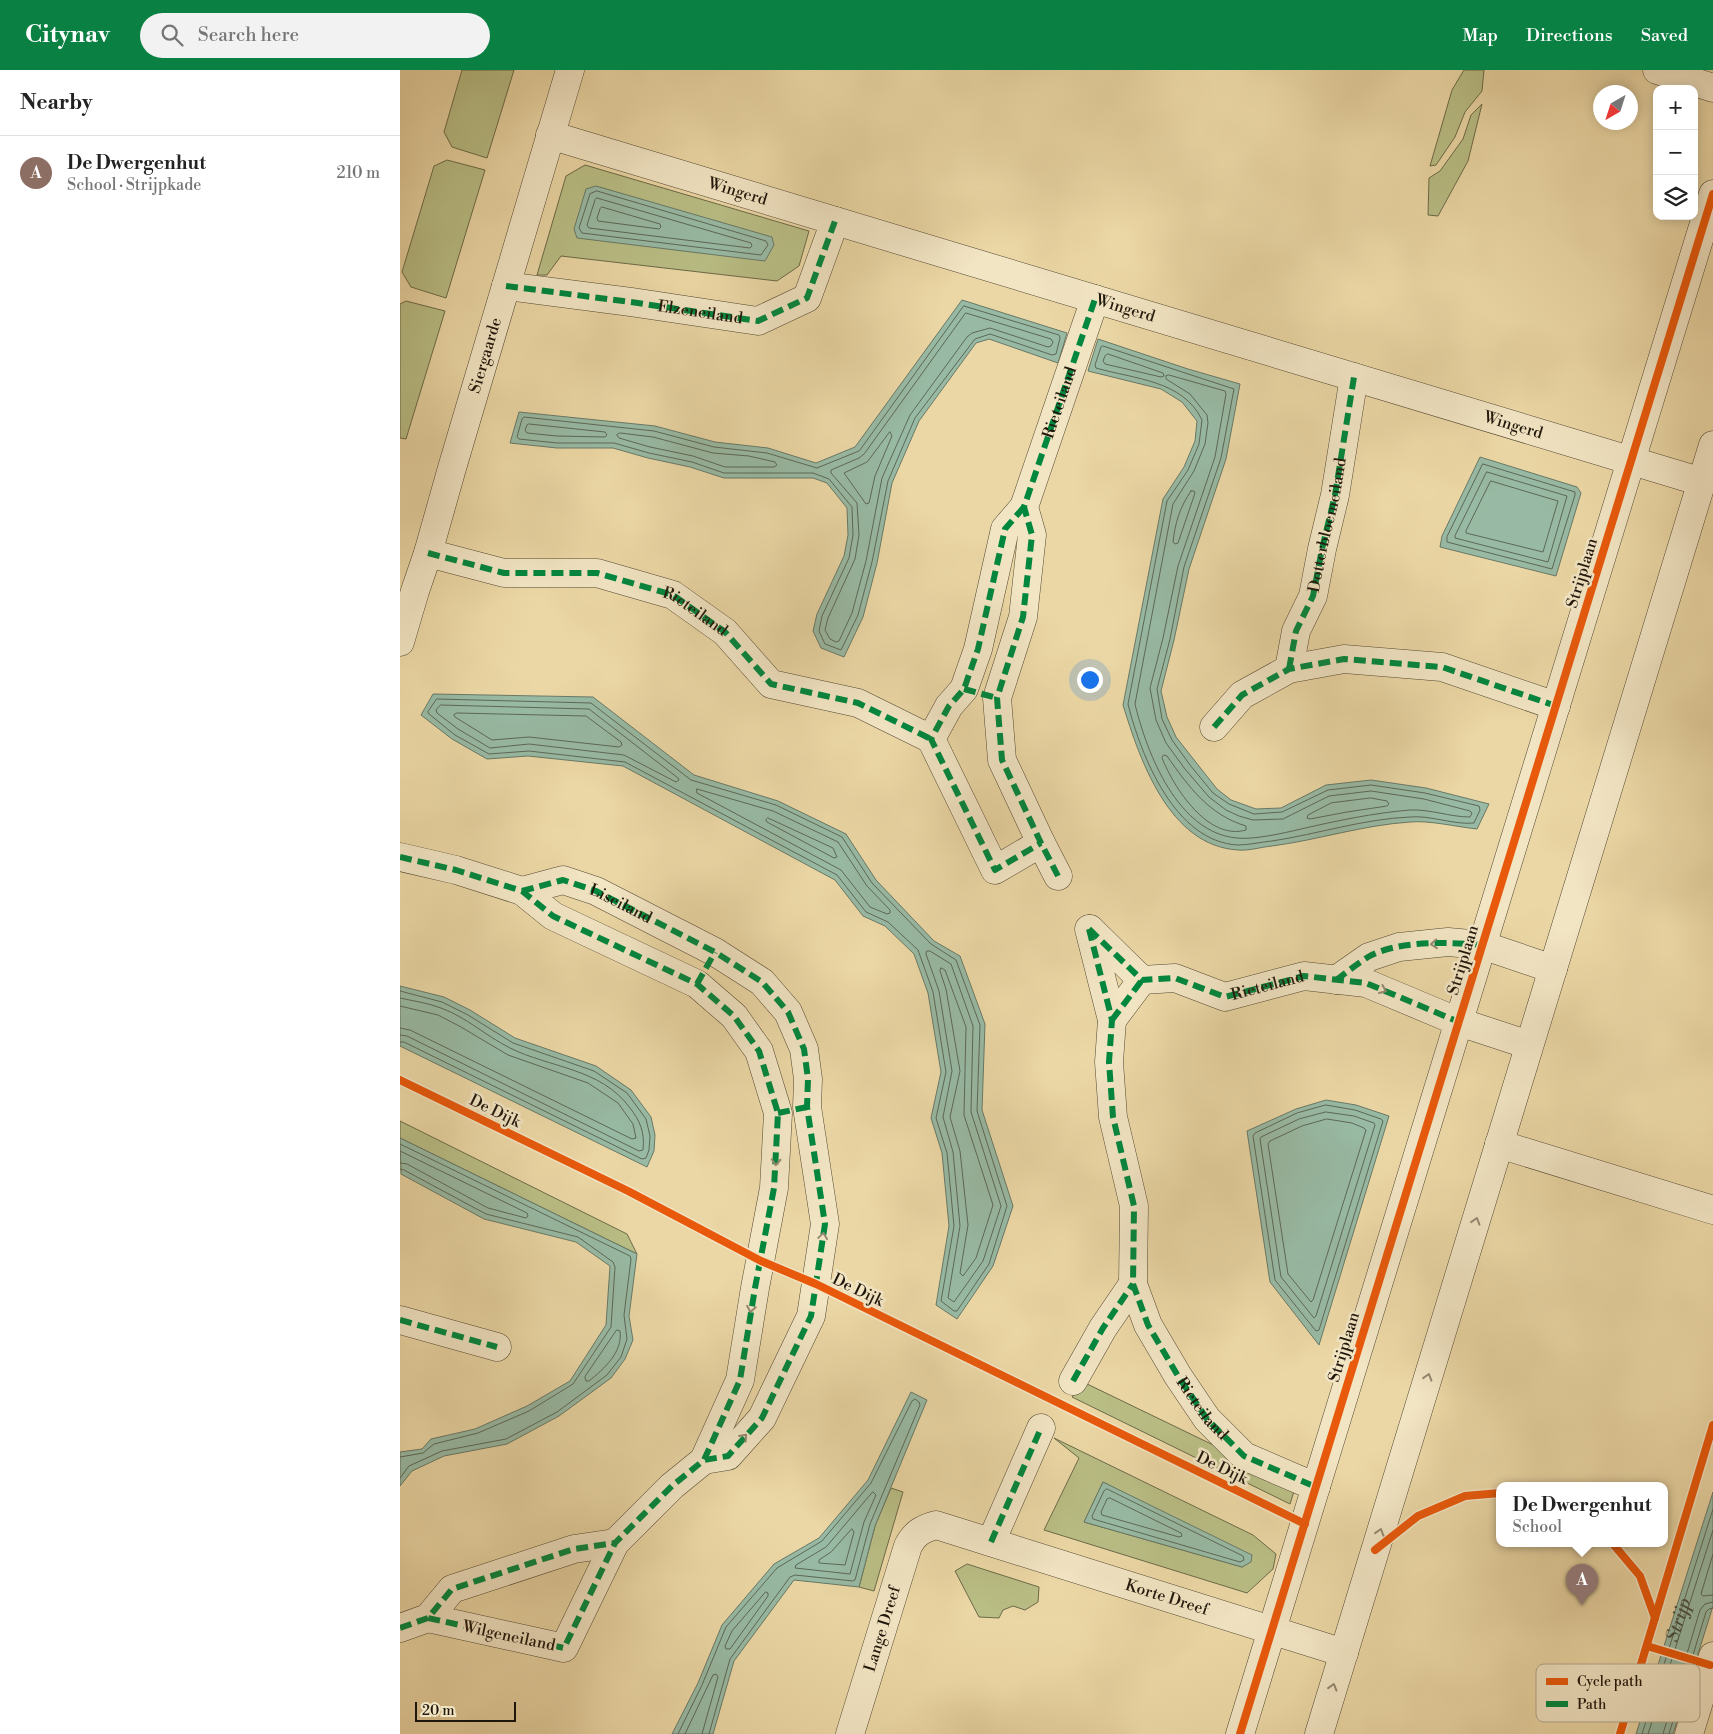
<!DOCTYPE html>
<html lang="en">
<head>
<meta charset="utf-8">
<style>
	:root { --surface:#fff; --page:#f2f2f2; --text:#222; --muted:#767676; --line:#e0e0e0; --accent:#0b8043 }
	body { margin:0; font-family:"Libre Bodoni",serif; background:var(--page); color:var(--text) }
	.controls { position:absolute; right:15px; top:15px; display:grid; overflow:hidden; border-radius:10px; box-shadow:0 2px 12px #0003 }
	.controls button { width:45px; height:45px; display:grid; place-items:center; padding:0; border:0; border-bottom:1px solid var(--line); background:var(--surface); color:var(--text); font:25px sans-serif }
	.compass { position:absolute; left:1193px; top:15px; width:45px; height:45px; border-radius:50%; background:var(--surface); box-shadow:0 2px 12px #0003; rotate:219deg }
	.scale { position:absolute; left:15px; bottom:12px; width:101px; box-sizing:border-box; padding-left:5px; border:2px solid #20170c; border-top:0; font-size:14px; line-height:18px; white-space:nowrap; color:#20170c; -webkit-text-stroke:4px #f2e5c4; paint-order:stroke }
	.you { position:absolute; left:689px; top:609px; width:18px; height:18px; margin:-12px; border:4px solid #fff; border-radius:50%; background:#1a73e8; box-shadow:0 0 0 8px #1a73e833 }
	.badge { display:grid; place-items:center; width:32px; height:32px; border-radius:50%; background:var(--accent); color:#fff; font-size:16px; font-weight:700 }
	.pin { position:absolute; translate:-50% -41px; filter:drop-shadow(0 1px 2px #0008) }
	.pin::after { content:''; position:absolute; top:26px; width:18px; height:15px; background:inherit; clip-path:polygon(0 0,100% 0,50% 100%) }
	.popup { position:absolute; left:1096px; top:1412px; width:172px; height:65px; box-sizing:border-box; display:grid; place-content:center; border-radius:10px; background:var(--surface); filter:drop-shadow(0 1px 4px #0005); font-size:16px; white-space:nowrap; color:var(--muted) }
	.popup b { font-size:19px; color:var(--text) }
	.popup::after { content:''; position:absolute; left:50%; top:100%; margin-left:-10px; border:10px solid transparent; border-top-color:var(--surface) }
	.list { margin:0; padding:0; list-style:none }
	h2 { display:flex; justify-content:space-between; align-items:center; height:65px; margin:0; padding:0 20px; font-size:21px }
	h2 small { font-size:16px; font-weight:400; color:var(--muted) }
	.list li { display:grid; grid-template-columns:32px 1fr auto; gap:15px; align-items:center; box-sizing:border-box; height:75px; padding:0 20px; border-top:1px solid var(--line) }
	.list b { display:block; font-size:19px; white-space:nowrap }
	.list p { margin:0; font-size:16px; white-space:nowrap; color:var(--muted) }
	.list em { font-size:16px; font-style:normal; color:var(--muted) }
	.icon { flex:none; width:28px; height:28px; fill:none; stroke:currentColor; stroke-width:2; stroke-linecap:round; stroke-linejoin:round }
	.map { position:relative; flex:none; width:1313px; height:1664px; overflow:hidden }
	header { display:flex; align-items:center; gap:30px; box-sizing:border-box; height:70px; padding:0 25px; background:var(--accent); color:#fff }
	header strong { font-size:24px }
	nav { display:flex; gap:28px; margin-inline-start:auto; font-size:18px }
	.search { width:350px; height:45px; background:var(--page); display:flex; align-items:center; gap:12px; box-sizing:border-box; padding:0 18px; border-radius:28px; color:var(--muted); font-size:19px }
	main { display:flex }
	aside { flex:1; background:var(--surface) }
	.map>svg:first-child { display:block }
</style>
</head>
<body>
<header>
<strong>Citynav</strong>
<div class="search"><svg class="icon" aria-label="search" viewBox="0 0 24 24"><circle cx="10" cy="10" r="6"/><path d="M15 15l6 6"/></svg>Search here</div>
<nav><a>Map</a><a>Directions</a><a>Saved</a></nav>
</header>
<main>
<aside>
<h2>Nearby<small></small></h2>
<ul class="list">
<li><span class="badge" style="background:#8d6e63">A</span><div><b>De Dwergenhut</b><p>School · Strijpkade</p></div><em>210 m</em></li>
</ul>
</aside>
<div class="map">
<svg width="1313" height="1664" viewBox="0 0 1313 1664">
	<rect width="100%" height="100%" fill="#ebd7a5"/>
	<filter id="stains"><feTurbulence type="fractalNoise" baseFrequency=".004" numOctaves="4"/><feColorMatrix values="0 0 0 0 .2 0 0 0 0 .09 0 0 0 0 .02 0 0 0 .5 -.17"/></filter>
	<radialGradient id="worn" r=".72"><stop offset=".6" stop-color="#630" stop-opacity="0"/><stop offset="1" stop-color="#630" stop-opacity=".3"/></radialGradient>
	<g fill="#b9be85" stroke="#6c6a48" fill-rule="evenodd">
		<polygon points="62,0 114,0 87,88 52,77 44,62"/>
		<polygon points="1064,0 1084,0 1082,21 1065,42 1055,67 1036,95 1030,96 1052,20"/>
		<polygon points="1082,34 1068,91 1038,146 1028,145 1029,108 1040,101 1063,69 1071,45"/>
		<polygon points="47,90 85,100 46,228 11,217 2,202 34,96"/>
		<polygon points="185,95 409,161 399,196 377,211 161,186 147,205 137,205 166,106"/>
		<polygon points="6,231 45,241 6,369 0,368 0,234"/>
		<polygon points="0,1051 227,1164 237,1184 0,1068"/>
		<polygon points="683,1312 896,1415 890,1434 672,1327"/>
		<path d="M654 1368 853 1465 876 1484 873 1499 847 1523 644 1460 679 1388ZM703 1412 851 1491 842 1497 684 1452Z"/>
		<polygon points="491,1418 503,1422 474,1521 459,1517 475,1456"/>
		<polygon points="567,1494 639,1517 638,1532 625,1540 613,1536 603,1540 599,1548 579,1547 555,1501"/>
	</g>
	<g fill="#98baa4" stroke="#687967">
		<polygon points="196,116 372,167 374,175 365,191 177,168 174,159 186,119"/>
		<polygon points="562,230 667,263 658,293 589,269 576,273 519,351 492,413 477,493 463,547 444,587 421,578 413,561 417,544 444,486 448,465 447,438 427,413 413,408 324,408 290,397 248,388 213,378 157,378 110,373 119,342 255,356 315,372 368,378 416,393 455,377"/>
		<path d="M698 269 788 299 840 314 826 389 789 499 774 570 761 621 767 647 776 667 817 719 831 730 856 739 881 738 926 715 971 710 1026 718 1089 734 1077 759C1058 757 1028 750 1010 752 963 755 918 770 872 776 861 777 849 781 838 780 769 776 740 690 723 635L763 429 784 397 795 371 797 351 782 332 761 319 688 301Z"/>
		<polygon points="1080,387 1177,417 1181,423 1156,506 1040,477 1042,466"/>
		<polygon points="33,624 193,627 294,705 378,731 446,764 476,810 534,871 560,886 585,954 582,1040 613,1136 593,1196 557,1249 536,1235 549,1156 542,1083 531,1048 541,1002 528,923 514,884 485,856 463,846 435,810 223,696 128,686 87,689 52,669 21,645"/>
		<polygon points="0,916 44,927 70,940 115,968 196,996 231,1020 251,1047 255,1065 254,1081 247,1097 0,976"/>
		<polygon points="926,1030 956,1035 989,1046 919,1275 870,1212 847,1061 896,1039"/>
		<polygon points="0,1068 237,1184 229,1246 233,1270 225,1289 211,1308 159,1346 107,1374 44,1386 12,1401 0,1416 0,1382 22,1379 31,1369 75,1359 127,1336 170,1311 206,1255 210,1196 176,1172 84,1149 1,1104"/>
		<polygon points="511,1322 527,1330 475,1456 459,1517 394,1510 334,1591 313,1664 272,1664 298,1613 322,1555 374,1494 419,1468 468,1410"/>
		<polygon points="703,1412 852,1485 851,1492 842,1497 684,1452"/>
		<polygon points="1313,1422 1313,1536 1273,1664 1236,1664"/>
	</g>
	<g fill="none" stroke-linecap="round" stroke-linejoin="round">
		<g stroke="#5c6858" stroke-width="1">
			<polygon points="197,121 366,171 368,175 361,185 182,163 179,158 190,124"/>
			<polygon points="197,128 351,173 352,176 350,178 189,158 187,155 195,130"/>
			<polygon points="202,137 260,154 261,157 259,159 198,151 197,148 200,139"/>
			<polygon points="564,236 659,265 660,268 656,284 652,285 590,264 575,269 515,348 488,411 472,492 458,545 441,580 425,574 419,561 422,546 449,488 453,465 452,437 429,409 413,403 324,403 292,392 249,383 214,373 157,373 119,369 117,367 122,349 124,347 254,361 314,377 367,383 417,398 459,381"/>
			<polygon points="566,243 651,269 653,272 651,276 648,277 590,258 572,263 567,267 510,345 482,408 466,491 452,543 439,571 436,572 430,569 425,560 428,548 455,489 459,465 457,433 431,403 431,400 459,388 464,384"/>
			<path d="M703 276 834 319 821 388 784 497 770 569 757 619 762 649 772 670 790 695 813 723 829 734 854 744 882 742 928 720 971 715 1025 723 1079 736 1080 740 1074 753C1053 755 1031 745 1010 747 963 749 918 764 872 771 861 772 849 775 838 775 775 772 741 686 728 634L767 431 788 400 799 374 802 350C783 310 734 309 696 298L695 295 701 277Z"/>
			<polygon points="708,284 763,303 764,306 761,307 705,294 703,291 705,286"/>
			<path d="M769 305 825 321 826 324 815 387 778 496 763 568 750 618 756 650 766 673 785 699 809 727 826 740 839 746 853 750 883 749 929 726 971 721 1024 729 1070 741 1072 743 1070 747C1050 747 1030 739 1010 740 973 743 936 751 901 759 884 763 854 770 837 768 778 763 747 684 735 634L773 434 794 401 805 374 808 353 807 345 790 324 766 309V306Z"/>
			<polygon points="129,354 205,362 207,365 205,367 157,366 127,363 125,360 127,355"/>
			<polygon points="490,362 492,366 475,406 469,433 466,434 444,403 467,392"/>
			<polygon points="220,363 253,367 313,383 349,386 375,392 377,395 374,397 325,397 293,386 250,377 219,368 217,365"/>
			<polygon points="1083,394 1175,422 1175,425 1152,499 1047,472 1047,467"/>
			<polygon points="1087,402 1167,426 1148,492 1055,468 1055,466"/>
			<polygon points="1091,411 1158,431 1143,482 1066,463 1066,461"/>
			<path d="M791 421H794L795 423 778 473 775 474 773 472C775 453 780 437 791 421Z"/>
			<polygon points="37,629 191,633 291,710 376,735 442,767 472,813 531,874 556,890 580,955 577,1041 607,1136 589,1194 557,1241 554,1241 541,1231 554,1156 547,1083 536,1048 546,1002 533,922 518,880 488,852 466,842 437,805 225,692 129,681 89,684 55,665 29,644 28,642"/>
			<polygon points="41,635 189,639 278,708 279,710 276,712 224,685 129,674 90,678 58,659 37,643 36,640"/>
			<polygon points="57,643 186,646 221,672 222,675 219,677 129,667 92,670 55,647 54,645"/>
			<path d="M764 685 767 686C788 716 809 745 846 756V760C808 771 774 718 762 688Z"/>
			<polygon points="297,719 373,741 438,772 467,816 490,840 490,843 487,844 470,837 441,800 297,723"/>
			<polygon points="971,728 987,731 989,734 987,736 947,742 910,749 907,748 908,745 931,733"/>
			<polygon points="368,748 433,778 437,787 434,788 367,752 366,750"/>
			<polygon points="527,881 530,881 551,894 573,956 571,1042 601,1136 583,1191 554,1232 548,1228 560,1156 553,1082 543,1047 552,1001 539,921 526,884"/>
			<polygon points="541,898 545,900 566,957 564,1045 593,1135 576,1188 563,1206 560,1203 568,1155 560,1081 550,1047 560,1001 546,919 540,901"/>
			<polyline points="0,921 42,932 68,945 113,973 194,1001 227,1023 246,1049 250,1066 249,1080 246,1088 242,1089 4,972 0,972"/>
			<path d="M0 928C13 931 28 933 41 938 66 947 86 966 110 978 150 998 201 998 230 1038 240 1051 245 1062 243 1080L239 1081 7 966 0 965"/>
			<polyline points="0,936 38,945 61,957 108,985 188,1013 218,1033 233,1054 236,1068 232,1069 10,960 0,958"/>
			<polygon points="926,1035 955,1040 981,1049 983,1051 919,1260 916,1261 875,1210 853,1066 855,1063 897,1043"/>
			<polygon points="926,1042 954,1046 974,1053 975,1055 916,1246 914,1248 881,1207 860,1069 861,1067 899,1049"/>
			<polygon points="927,1049 952,1053 964,1058 966,1060 913,1230 911,1232 888,1204 868,1074 870,1071 902,1056"/>
			<polyline points="0,1074 230,1186 231,1189 224,1245 227,1269 221,1287 207,1305 157,1342 106,1369 42,1381 9,1396 0,1408"/>
			<polyline points="0,1081 127,1143 128,1146 126,1148 88,1138 7,1094 0,1093"/>
			<polyline points="0,1099 4,1100 86,1144 178,1167 213,1192 215,1197 211,1257 173,1314 129,1341 78,1363 34,1374 23,1383 0,1387"/>
			<path d="M217 1260 220 1261C223 1282 204 1299 189 1311H186L185 1307Z"/>
			<polygon points="707,1419 843,1486 844,1490 840,1492 693,1449 692,1446 704,1421"/>
			<polygon points="473,1422 476,1425 464,1452 450,1504 395,1498 396,1495 426,1477"/>
			<polygon points="710,1428 781,1463 782,1466 779,1467 702,1445 701,1442 707,1429"/>
			<polygon points="452,1459 454,1462 445,1495 419,1493 419,1490 431,1482"/>
			<polyline points="1313,1484 1301,1524 1303,1526 1313,1525"/>
			<polygon points="366,1522 368,1523 368,1526 330,1579 326,1579 325,1576 332,1561"/>
			<polyline points="278,1664 302,1615 326,1557 377,1498 422,1471 471,1413 512,1331 515,1329 519,1332 520,1335 470,1454 455,1510 453,1511 395,1505 390,1507 330,1589 309,1664"/>
			<polyline points="285,1664 313,1605 316,1604 318,1607 302,1664"/>
			<path id="s1" d="M1242 1664 1313 1439"/>
			<polyline points="1248,1664 1313,1460"/>
			<polyline points="1263,1664 1300,1540 1305,1534 1313,1532"/>
			<polyline points="1269,1664 1306,1542 1309,1539 1313,1538"/>
		</g>
		<g stroke="#534732" stroke-width="29">
			<g id="street">
				<polyline points="1257,0 1313,18"/>
				<path id="s2" d="M150 65 1302 412"/>
				<path id="s3" d="M106 216 231 232 358 251 407 228 435 151"/>
				<polyline points="624,437 605,459 578,579 564,619 549,636 531,669 595,800 641,773"/>
				<path id="s4" d="M28 483 104 503H197L273 525 325 562 371 614 458 633 531 669"/>
				<path id="s5" d="M0 572 15 521 28 483 52 398 170 0"/>
				<polyline points="889,599 896,561 913,526 922,479 935,425 954,307"/>
				<polyline points="814,657 842,625 889,599 944,589 1042,597 1156,636"/>
				<polyline points="0,787 56,800 122,821 153,846 297,914 334,946 359,981 378,1043 374,1118 355,1218 340,1310 304,1390 272,1416 215,1473 164,1578 28,1548"/>
				<path id="s6" d="M658 806 641 773 602 690 597 628 623 547 632 465 624 437 695 229"/>
				<path id="s7" d="M122 821 163 810 196 821 315 882 362 912 388 942 404 979 408 1009 407 1037 425 1154 411 1246 362 1348 328 1386 304 1390"/>
				<path id="s8" d="M689 859 712 950 709 992 713 1047 734 1136 733 1214 748 1255 778 1306 807 1349 844 1386 916 1417"/>
				<polyline points="690,859 742,910 775,908 825,927 904,906 966,913 1059,952 1129,975"/>
				<polyline points="936,910 969,887 999,877 1048,872 1082,875 1153,899"/>
				<polyline points="712,950 742,910"/>
				<polyline points="1099,1074 1313,1140"/>
				<polyline points="0,1250 97,1277"/>
				<polyline points="673,1311 703,1258 733,1214"/>
				<polyline points="591,1472 641,1358"/>
				<polyline points="0,1558 28,1548 52,1519 174,1479 215,1473"/>
				<path id="s9" d="M450 1664 508 1476C515 1463 522 1459 536 1455L944 1583"/>
				<polyline points="840,1664 1313,124"/>
				<polyline points="919,1664 1313,375"/>
				<polyline points="1289,1664 1313,1586"/>
			</g>
		</g>
		<use href="#street" stroke="#f2e5c4" stroke-width="28"/>
		<g stroke="#00873e" stroke-width="6" stroke-dasharray="12 6" stroke-linecap="butt">
			<polyline points="106,216 231,232 358,251 407,228 435,151"/>
			<polyline points="624,437 605,459 578,579 564,619 549,636 531,669 595,800 641,773"/>
			<polyline points="28,483 104,503 197,503 273,525 325,562 371,614 458,633 531,669"/>
			<path id="s10" d="M889 599 896 561 913 526 922 479 935 425 954 307"/>
			<polyline points="564,619 597,628"/>
			<polyline points="814,657 842,625 889,599 944,589 1042,597 1156,636"/>
			<polyline points="0,787 56,800 122,821 153,846 297,914 334,946 359,981 378,1043 374,1118 355,1218 340,1310 304,1390 272,1416 215,1473 164,1578 28,1548"/>
			<polyline points="658,806 641,773 602,690 597,628 623,547 632,465 624,437 695,229"/>
			<polyline points="122,821 163,810 196,821 315,882 362,912 388,942 404,979 408,1009 407,1037 425,1154 411,1246 362,1348 328,1386 304,1390"/>
			<polyline points="689,859 712,950 709,992 713,1047 734,1136 733,1214 748,1255 778,1306 807,1349 844,1386 916,1417"/>
			<path id="s11" d="M689 859 742 910 775 908 825 927 904 906 966 913 1059 952"/>
			<path d="M936 910C947 902 957 894 968 887 998 870 1049 872 1082 875"/>
			<polyline points="297,914 315,882"/>
			<polyline points="712,950 742,910"/>
			<polyline points="378,1043 407,1037"/>
			<polyline points="0,1250 97,1277"/>
			<polyline points="673,1311 703,1258 733,1214"/>
			<polyline points="591,1472 641,1358"/>
			<polyline points="0,1558 28,1548 52,1519 174,1479 215,1473"/>
		</g>
		<g stroke="#f2e5c4" stroke-width="11">
			<g id="cycleway">
				<polyline points="0,1010 228,1121 361,1191 416,1214 905,1454"/>
				<polyline points="1213,1474 1240,1506 1255,1548"/>
				<polyline points="975,1480 1018,1446 1065,1426 1100,1423"/>
				<polyline points="1247,1576 1310,1595"/>
				<polyline points="840,1664 1313,124"/>
				<polyline points="1220,1664 1313,1355"/>
			</g>
		</g>
		<use href="#cycleway" stroke="#e8590c" stroke-width="8"/>
	</g>
	<defs><path id="oneway-chevron" d="M-2-3.5L2.5 0L-2 3.5" fill="none" stroke-width="1.6" stroke-linecap="round" stroke-linejoin="round" transform="scale(1.25)"/></defs>
	<g stroke="#948871">
		<use href="#oneway-chevron" transform="translate(1034 874) rotate(175)"/>
		<use href="#oneway-chevron" transform="translate(983 920) rotate(23)"/>
		<use href="#oneway-chevron" transform="translate(376 1092) rotate(93)"/>
		<use href="#oneway-chevron" transform="translate(1076 1151) rotate(-73)"/>
		<use href="#oneway-chevron" transform="translate(423 1166) rotate(-82)"/>
		<use href="#oneway-chevron" transform="translate(351 1239) rotate(99)"/>
		<use href="#oneway-chevron" transform="translate(1028 1307) rotate(-73)"/>
		<use href="#oneway-chevron" transform="translate(344 1367) rotate(-48)"/>
		<use href="#oneway-chevron" transform="translate(980 1462) rotate(-73)"/>
		<use href="#oneway-chevron" transform="translate(933 1617) rotate(-73)"/>
	</g>
	<g text-anchor="middle" dominant-baseline="central" stroke-width="5" stroke-linejoin="round" paint-order="stroke">
		<g font-size="16" fill="#20170c" stroke="#f2e5c4">
			<text stroke="none"><textPath href="#s2" startOffset="196">Wingerd</textPath></text>
			<text stroke="none"><textPath href="#s2" startOffset="601">Wingerd</textPath></text>
			<text stroke="none"><textPath href="#s3" startOffset="196">Elzeneiland</textPath></text>
			<text stroke="none"><textPath href="#s5" startOffset="299">Siergaarde</textPath></text>
			<text stroke="none"><textPath href="#s6" startOffset="498">Rieteiland</textPath></text>
			<text stroke="none"><textPath href="#s2" startOffset="1006">Wingerd</textPath></text>
			<text stroke="none"><textPath href="#s10" startOffset="150">Dotterbloemeiland</textPath></text>
			<text transform="translate(1182 503) rotate(-73)">Strijplaan</text>
			<text stroke="none"><textPath href="#s4" startOffset="278">Rieteiland</textPath></text>
			<text stroke="none"><textPath href="#s7" startOffset="105">Liseiland</textPath></text>
			<text transform="translate(1063 890) rotate(-73)">Strijplaan</text>
			<text stroke="none"><textPath href="#s11" startOffset="204">Rieteiland</textPath></text>
			<text transform="translate(95 1041) rotate(26)">De Dijk</text>
			<text transform="translate(458 1220) rotate(26)">De Dijk</text>
			<text transform="translate(944 1277) rotate(-73)">Strijplaan</text>
			<text stroke="none"><textPath href="#s8" startOffset="504">Rieteiland</textPath></text>
			<text transform="translate(822 1398) rotate(26)">De Dijk</text>
			<text stroke="none"><textPath href="#s9" startOffset="475">Korte Dreef</textPath></text>
			<text stroke="none"><textPath href="#s9" startOffset="110">Lange Dreef</textPath></text>
			<text transform="translate(109 1566) rotate(12)">Wilgeneiland</text>
		</g>
		<g font-size="18" font-style="italic" fill="#4a5041" stroke="#f2e5c4">
			<text stroke="none"><textPath href="#s1" startOffset="120">Strijp</textPath></text>
		</g>
	</g>
	<rect x="1136" y="1594" width="164" height="58" rx="8" fill="#f2e5c4" stroke="#b3a78d" stroke-width="1"/>
	<rect x="1146" y="1608" width="22" height="7" fill="#e8590c"/>
	<rect x="1146" y="1631" width="22" height="6" fill="#00873e"/>
	<g font-size="14" fill="#20170c">
		<text x="1177" y="1616">Cycle path</text>
		<text x="1177" y="1639">Path</text>
	</g>
	<rect width="100%" height="100%" filter="url(#stains)"/>
	<rect width="100%" height="100%" fill="url(#worn)"/>
</svg>
<div class="controls">
<button>+</button>
<button>−</button>
<button><svg class="icon" aria-label="layers" viewBox="0 0 24 24"><path d="M12 4l9 5-9 5-9-5zM3 14l9 5 9-5"/></svg></button>
</div>
<svg class="compass" viewBox="-18 -18 36 36"><path d="M0-13l5 13h-10z" fill="#e53935"/><path d="M0 13l5-13h-10z" fill="#767676"/></svg>
<div class="scale">20 m</div>
<div class="you"></div>
<div class="pin badge" style="left:1182px;top:1535px;background:#8d6e63">A</div>
<div class="popup"><b>De Dwergenhut</b>School</div>
</div>
</main>
</body>
</html>
